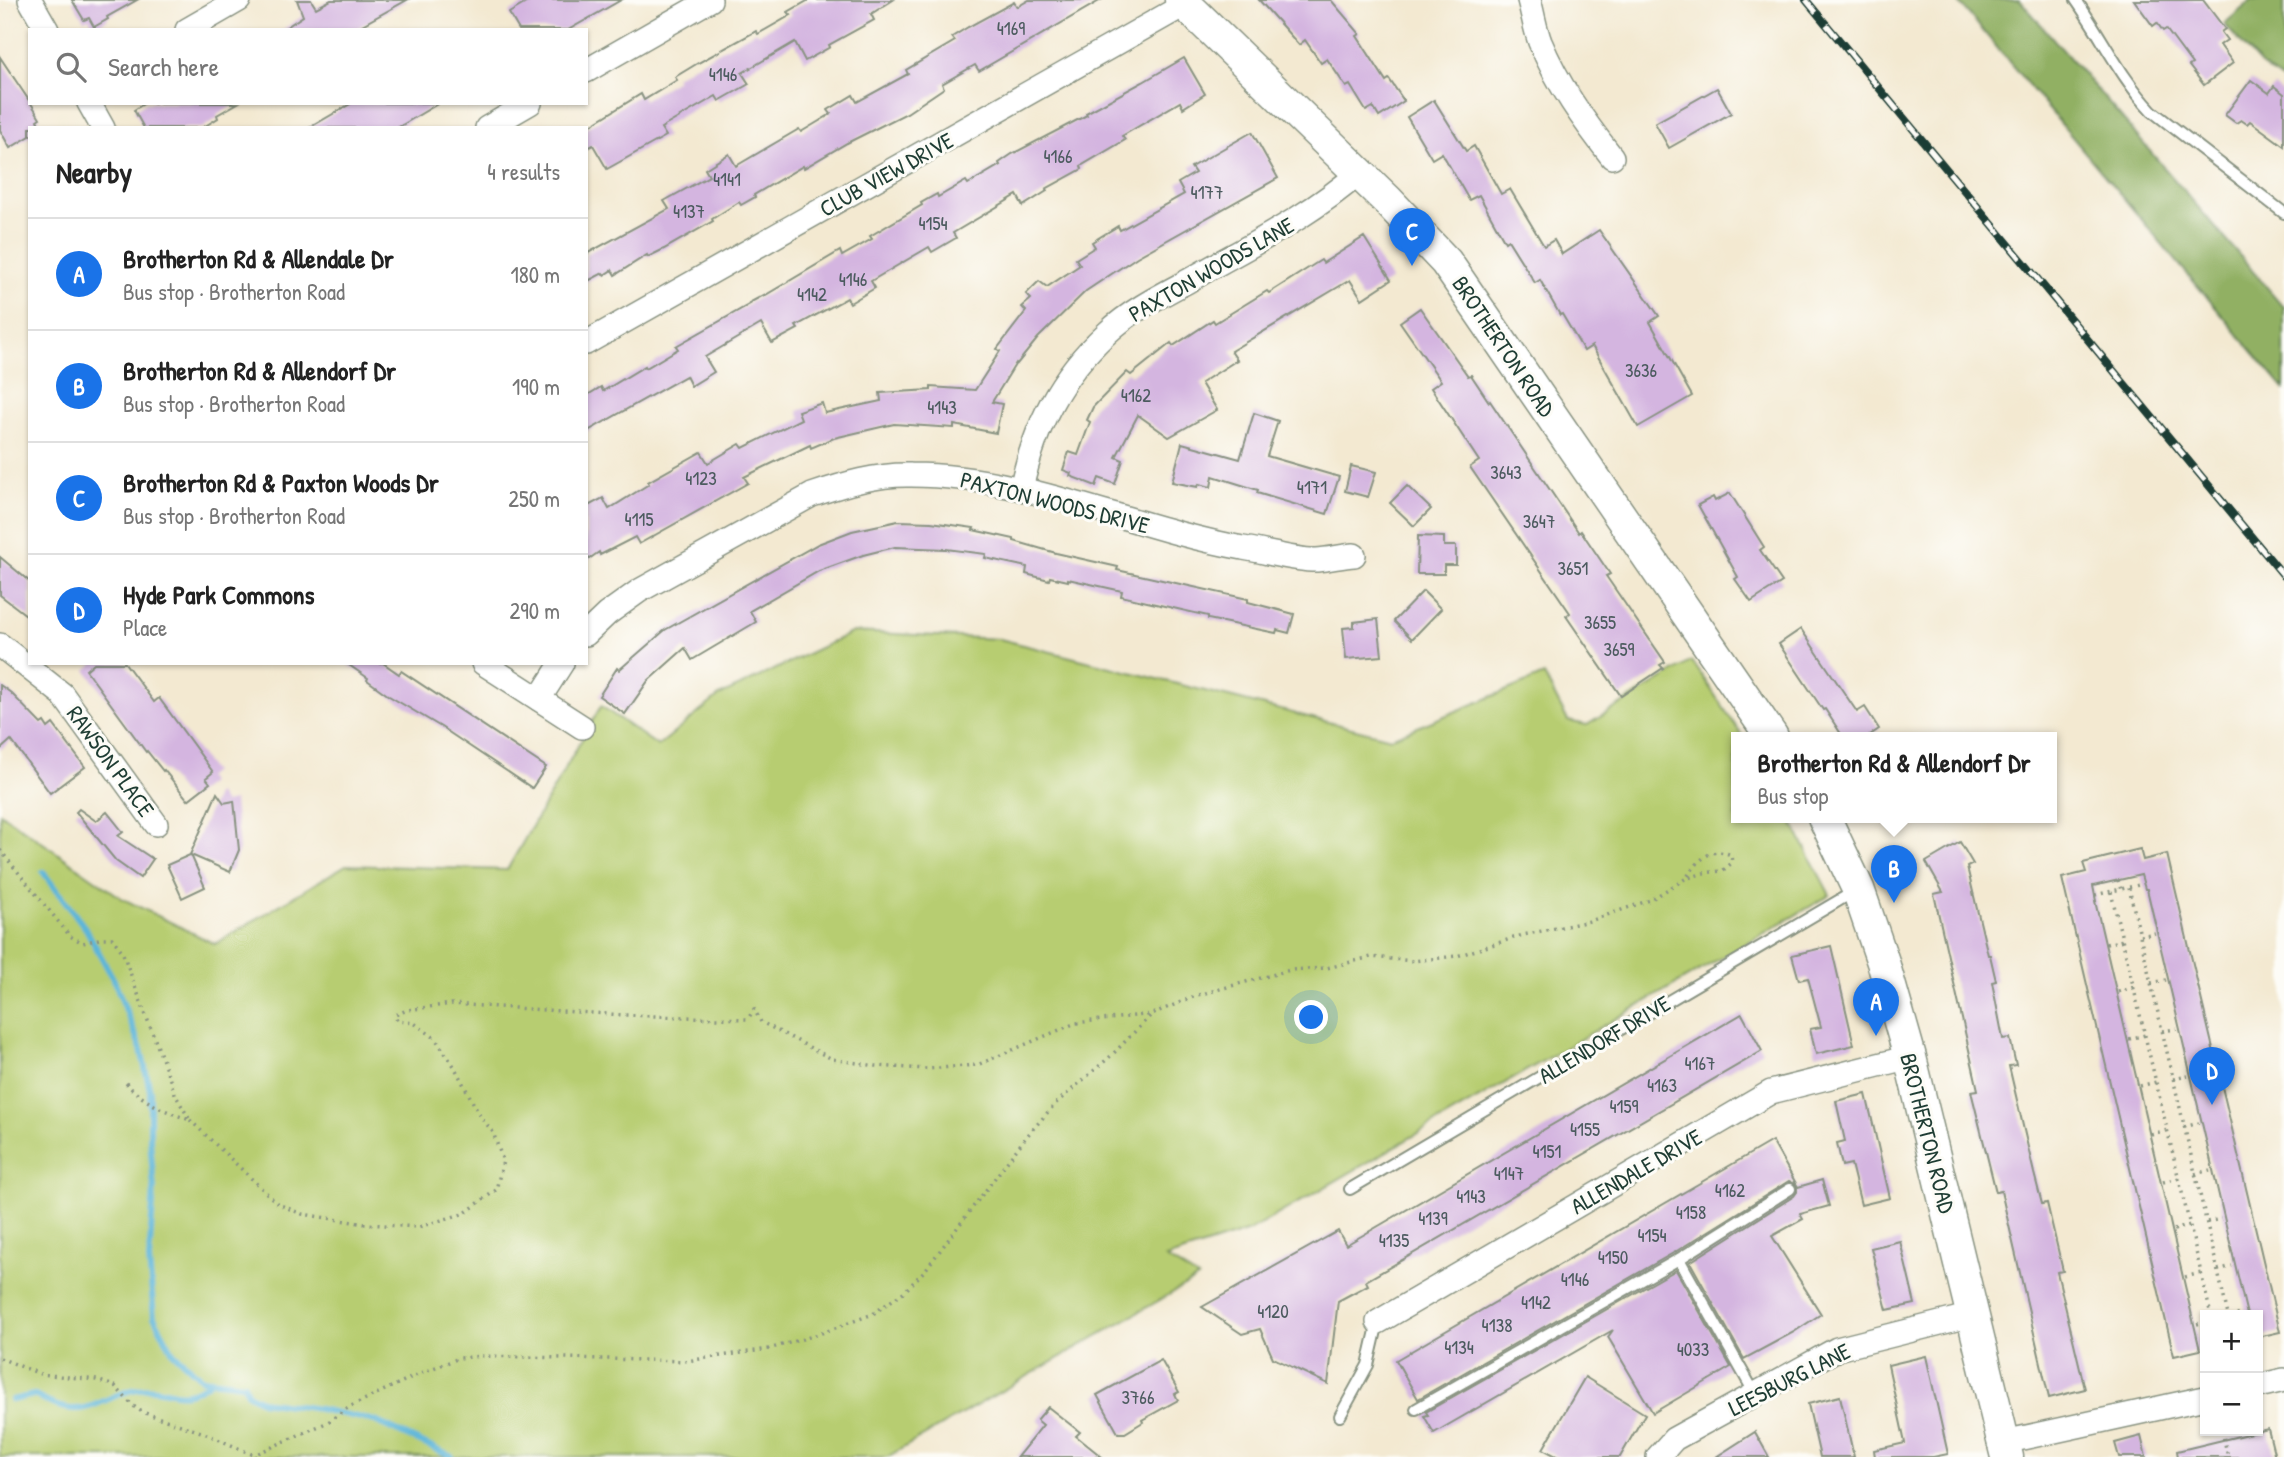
<!DOCTYPE html>
<html lang="en">
<head>
<meta charset="utf-8">
<style>
	:root { --surface:#fff; --page:#f6f6f6; --text:#222; --muted:#767676; --line:#e0e0e0; --accent:#1a73e8 }
	body { margin:0; font-family:"Patrick Hand",sans-serif; background:var(--page); color:var(--text) }
	.controls { position:absolute; right:21px; bottom:21px; display:grid; overflow:hidden; border-radius:0px; box-shadow:0 2px 5px #0004 }
	.controls button { width:63px; height:63px; display:grid; place-items:center; padding:0; border:0; border-bottom:2px solid var(--line); background:var(--surface); color:var(--text); font:35px sans-serif }
	.you { position:absolute; left:1312px; top:1018px; width:24px; height:24px; margin:-18px; border:5px solid #fff; border-radius:50%; background:#1a73e8; box-shadow:0 0 0 10px #1a73e833 }
	.badge { display:grid; place-items:center; width:46px; height:46px; border-radius:50%; background:var(--accent); color:#fff; font-size:23px; font-weight:700 }
	.pin { position:absolute; translate:-50% -58px; filter:drop-shadow(0 2px 4px #0008) }
	.pin::after { content:''; position:absolute; top:37px; width:24px; height:21px; background:inherit; clip-path:polygon(0 0,100% 0,50% 100%) }
	.popup { position:absolute; left:1731px; top:732px; width:326px; height:91px; box-sizing:border-box; display:grid; place-content:center; border-radius:0px; background:var(--surface); filter:drop-shadow(0 2px 5px #0005); font-size:23px; white-space:nowrap; color:var(--muted) }
	.popup b { font-size:26px; color:var(--text) }
	.popup::after { content:''; position:absolute; left:50%; top:100%; margin-left:-14px; border:14px solid transparent; border-top-color:var(--surface) }
	.list { margin:0; padding:0; list-style:none }
	h2 { display:flex; justify-content:space-between; align-items:center; height:91px; margin:0; padding:0 28px; font-size:30px }
	h2 small { font-size:23px; font-weight:400; color:var(--muted) }
	.list li { display:grid; grid-template-columns:46px 1fr auto; gap:21px; align-items:center; box-sizing:border-box; height:112px; padding:0 28px; border-top:2px solid var(--line) }
	.list b { display:block; font-size:26px; white-space:nowrap }
	.list p { margin:0; font-size:23px; white-space:nowrap; color:var(--muted) }
	.list em { font-size:23px; font-style:normal; color:var(--muted) }
	.icon { flex:none; width:38px; height:38px; fill:none; stroke:currentColor; stroke-width:2; stroke-linecap:round; stroke-linejoin:round }
	.map { position:relative; flex:none; width:2284px; height:1457px; overflow:hidden }
	.search { position:absolute; background:var(--surface); box-shadow:0 2px 5px #0004; left:28px; top:28px; width:560px; height:77px; display:flex; align-items:center; gap:18px; box-sizing:border-box; padding:0 24px; border-radius:0px; color:var(--muted); font-size:26px }
	.panel { position:absolute; background:var(--surface); box-shadow:0 2px 5px #0004; left:28px; top:126px; width:560px; height:539px; border-radius:0px }
	.map>svg:first-child { display:block }
</style>
</head>
<body>
<div class="map">
<svg width="2284" height="1457" viewBox="0 0 2284 1457">
	<rect width="100%" height="100%" fill="#fdfcf7"/>
	<filter id="ink" filterUnits="userSpaceOnUse"><feTurbulence type="fractalNoise" baseFrequency=".0143" numOctaves="2"/><feDisplacementMap in="SourceGraphic" scale="14" xChannelSelector="R" yChannelSelector="G"/><feConvolveMatrix kernelMatrix="1 2 1 2 8 2 1 2 1" color-interpolation-filters="sRGB"/></filter>
	<filter id="wash" filterUnits="userSpaceOnUse"><feTurbulence type="fractalNoise" baseFrequency=".00686" numOctaves="4" result="noise"/><feDisplacementMap in="SourceGraphic" scale="28" xChannelSelector="R" yChannelSelector="G"/><feGaussianBlur stdDeviation="1.57" result="paint"/><feColorMatrix in="noise" values="0 0 0 0 0 0 0 0 0 0 0 0 0 0 0 0 0 1.4 0 .05"/><feComposite in="paint" operator="in"/></filter>
	<g filter="url(#wash)">
		<rect width="100%" height="100%" fill="#f3e9d1"/>
		<polygon fill="#b7cd71" stroke="#6b8552" stroke-width="2" points="853,632 1000,639 1391,738 1544,675 1568,721 1587,725 1692,661 1743,737 1736,737 1736,817 1789,817 1830,895 1249,1231 1166,1258 1198,1278 887,1457 0,1457 0,813 123,899 215,944 346,865 507,870 601,706 658,746 719,696"/>
		<g fill="#91b063" stroke="#58764c" stroke-width="2">
			<polygon points="1957,0 2020,0 2259,278 2284,307 2284,389"/>
			<polygon points="2252,0 2284,0 2284,82 2261,65 2224,24"/>
		</g>
		<g fill="none" stroke-linecap="round" stroke-linejoin="round">
			<g stroke="#5cb5d9" stroke-width="6">
				<polyline points="43,872 86,929 114,980 141,1049 150,1091 150,1139 154,1189 149,1260 154,1317 173,1352 202,1379 244,1384 247,1393 261,1401 319,1409 375,1421 452,1457"/>
				<path d="M12 1400 34 1395C46 1402 60 1409 75 1409 97 1409 117 1391 138 1389 172 1384 178 1407 211 1381"/>
			</g>
		</g>
		<g id="blocks">
			<g fill="#d4b5e0">
				<polygon points="72,0 137,0 107,17 108,19 94,27 89,18 84,20"/>
				<polygon points="297,0 311,0 316,8 331,0 407,0 353,30 282,30 303,16"/>
				<polygon points="531,0 621,0 568,30 519,30 509,13"/>
				<polygon points="809,0 893,0 871,14 874,20 829,45 830,47 805,61 795,42 742,73 749,84 719,101 716,96 661,128 666,136 607,169 593,145 586,149 586,128 641,94 644,100 677,80 675,77 698,63 756,31 758,34 791,15 788,12"/>
				<polygon points="1029,0 1101,0 979,71 975,65 942,84 944,88 907,113 847,143 804,168 803,166 754,195 755,197 741,205 739,202 712,219 713,221 664,249 648,257 647,255 615,275 612,270 604,275 603,273 586,282 586,254 669,209 664,201 709,176 705,169 729,154 736,166 799,129 801,132 831,114 828,110 853,95 857,102 908,74 906,70 955,41 952,37 968,27 1014,2 1017,7"/>
				<polygon points="1259,0 1331,0 1360,34 1357,36 1386,81 1389,79 1404,101 1379,117 1373,107 1366,111 1350,85 1346,87 1327,59 1321,63 1305,40 1299,45"/>
				<polygon points="2134,0 2203,0 2225,29 2221,32 2227,40 2220,45 2233,63 2204,85 2189,66 2192,64 2166,29 2163,31 2157,23 2153,26"/>
				<polygon points="0,57 34,108 40,118 37,120 41,128 30,128 30,136 10,148 0,130"/>
				<polygon points="1184,58 1205,94 1183,108 1180,102 1122,136 1125,140 1081,166 1082,169 1046,189 1047,191 1023,206 1017,195 953,233 956,238 932,252 929,247 871,281 875,288 850,303 847,298 796,326 798,329 772,343 761,324 705,357 714,372 691,386 686,376 586,432 586,396 601,387 603,391 645,366 646,368 678,349 676,346 750,304 749,303 764,295 764,296 840,251 842,256 872,239 870,236 922,205 921,203 937,194 938,197 966,181 968,184 1000,165 999,163 1012,154 1087,115 1086,113 1143,82"/>
				<polygon points="2251,80 2269,93 2274,86 2284,94 2284,146 2250,121 2247,124 2241,120 2236,123 2225,115"/>
				<polygon points="1717,88 1731,113 1669,148 1655,123"/>
				<polygon points="1434,100 1466,151 1474,146 1501,194 1510,189 1544,246 1554,240 1562,254 1599,230 1659,316 1650,322 1692,396 1638,427 1592,346 1584,351 1562,314 1560,315 1540,280 1535,283 1508,240 1505,242 1479,195 1469,200 1442,153 1432,159 1407,117"/>
				<polygon points="145,103 238,103 217,115 218,118 202,128 144,128 134,110"/>
				<polygon points="352,103 439,103 397,128 309,128"/>
				<polygon points="1252,132 1278,178 1137,257 1086,291 1038,338 1017,364 1016,363 992,402 1002,404 996,433 954,425 954,428 894,424 834,438 811,448 810,445 744,477 748,483 639,544 635,537 600,555 599,552 586,561 586,507 603,498 609,509 649,484 648,482 701,452 708,463 740,444 743,448 801,419 798,411 822,403 825,413 881,401 880,393 931,390 931,387 975,390 1000,351 997,349 1026,311 1022,307 1031,299 1026,294 1039,281 1047,287 1080,265 1076,259 1095,247 1092,242 1118,226 1120,230 1184,194 1178,183 1195,173 1191,167"/>
				<polygon points="1364,237 1391,280 1362,299 1350,280 1231,351 1237,360 1201,383 1217,410 1169,437 1138,415 1116,457 1123,460 1115,484 1099,478 1096,486 1070,476 1071,473 1063,470 1069,452 1078,455 1090,422 1087,420 1093,407 1127,372 1131,375 1171,343 1173,346 1213,320 1215,323 1267,291 1269,293 1321,260 1323,263"/>
				<polygon points="1420,308 1468,376 1471,375 1489,402 1490,401 1579,533 1581,531 1610,574 1606,576 1665,662 1660,665 1663,668 1621,696 1566,616 1570,613 1470,467 1479,461 1431,388 1441,381 1400,322"/>
				<polygon points="1254,413 1278,421 1267,456 1339,477 1327,514 1257,493 1258,490 1213,476 1211,487 1199,484 1198,487 1172,482 1182,443 1240,459"/>
				<polygon points="1351,466 1376,472 1368,497 1345,491"/>
				<polygon points="1407,486 1431,509 1414,526 1390,503"/>
				<polygon points="1730,493 1764,547 1760,550 1782,582 1751,602 1735,579 1738,577 1698,505 1713,497 1715,501"/>
				<polygon points="898,521 931,522 974,528 973,530 1014,539 1014,541 1056,553 1118,567 1117,570 1248,599 1248,602 1294,614 1289,633 1277,630 1276,633 1208,619 1208,616 1121,596 1122,591 1068,579 1068,581 1050,577 1049,580 1026,574 1027,567 985,558 986,554 946,549 895,547 863,555 819,571 750,611 756,622 692,660 685,648 648,681 625,714 599,696 617,668 619,670 665,630 818,544 852,531"/>
				<polygon points="1418,536 1444,537 1444,546 1456,546 1456,565 1444,565 1444,574 1417,574"/>
				<polygon points="0,557 30,582 30,618 0,595"/>
				<polygon points="1423,591 1441,609 1412,639 1394,621"/>
				<polygon points="1378,619 1382,656 1346,659 1343,628 1354,627 1354,622"/>
				<polygon points="1801,629 1857,712 1865,707 1879,729 1867,737 1843,737 1825,709 1823,710 1779,644"/>
				<polygon points="94,663 125,663 154,702 159,698 213,772 206,778 210,783 188,800 164,770 163,771 147,751 146,752 86,670"/>
				<polygon points="346,663 383,663 399,674 401,671 546,767 532,788 441,727 389,696 367,680 368,678"/>
				<polygon points="0,685 11,693 41,724 44,722 48,728 53,724 85,767 50,793 11,740 0,750"/>
				<polygon points="217,793 224,803 234,801 239,850 230,872 191,855 205,887 182,898 167,865 190,855"/>
				<polygon points="79,809 96,821 107,812 123,832 118,836 153,859 140,878 116,861 76,812"/>
				<polygon points="1960,842 1973,864 1967,867 1988,955 1990,955 1996,981 1992,982 2003,1039 2010,1038 2016,1065 2009,1066 2034,1173 2042,1204 2047,1203 2063,1271 2057,1272 2085,1389 2049,1398 2001,1191 1996,1192 1971,1091 1978,1090 1934,894 1943,892 1926,862"/>
				<polygon points="2140,849 2143,860 2167,854 2280,1332 2258,1337 2258,1315 2247,1315 2147,889 2145,889 2141,875 2093,886 2096,901 2095,901 2200,1350 2174,1356 2062,878 2086,872 2083,863"/>
				<polygon points="1831,946 1854,1045 1816,1054 1810,1029 1821,1027 1808,978 1799,980 1792,955"/>
				<polygon points="1742,1014 1762,1051 1366,1281 1368,1285 1338,1301 1328,1384 1273,1358 1260,1329 1242,1334 1202,1307 1338,1231 1346,1245"/>
				<polygon points="1866,1094 1890,1198 1861,1205 1851,1164 1842,1166 1837,1143 1845,1141 1836,1101"/>
				<polygon points="1772,1141 1798,1187 1822,1180 1829,1206 1800,1214 1803,1219 1772,1236 1821,1314 1794,1332 1744,1359 1690,1262 1794,1196 1797,1192 1797,1185 1789,1181 1675,1252 1418,1399 1396,1360"/>
				<polygon points="1900,1241 1915,1304 1887,1310 1871,1248"/>
				<polygon points="1676,1270 1731,1367 1653,1413 1608,1337 1613,1330 1434,1433 1424,1416 1428,1415 1426,1412"/>
				<polygon points="1926,1356 1948,1454 1933,1457 1875,1457 1874,1450 1905,1443 1888,1365"/>
				<polygon points="1161,1360 1179,1392 1175,1394 1178,1400 1142,1420 1143,1422 1125,1433 1118,1433 1097,1395"/>
				<polygon points="1585,1377 1645,1414 1620,1457 1558,1457 1543,1449"/>
				<polygon points="1840,1396 1854,1457 1820,1457 1808,1404"/>
				<polygon points="1048,1407 1080,1432 1076,1436 1102,1457 1017,1457 1043,1425 1037,1420"/>
				<polygon points="2268,1429 2275,1457 2178,1457 2177,1451"/>
				<polygon points="1755,1432 1769,1457 1716,1457"/>
				<polygon points="2141,1436 2146,1457 2119,1457 2115,1443"/>
			</g>
		</g>
	</g>
	<g filter="url(#ink)">
		<use href="#blocks" fill-opacity="0" stroke="#899382" stroke-width="2"/>
		<g fill="none" stroke-linecap="round" stroke-linejoin="round">
			<g stroke="#899382" stroke-width="14">
				<g id="lane">
					<path d="M2076 0C2102 37 2121 78 2152 111L2284 213"/>
					<polyline points="1350,1189 1855,891"/>
					<polyline points="1679,1259 1755,1394"/>
					<polyline points="1416,1409 1679,1259 1790,1189"/>
					<polyline points="1340,1416 1368,1365 1378,1322"/>
				</g>
			</g>
			<g stroke="#899382" stroke-width="26">
				<g id="street">
					<polyline points="30,0 47,30"/>
					<path d="M1529 0C1533 14 1535 29 1540 42 1558 85 1583 120 1612 157"/>
					<polyline points="187,30 239,0"/>
					<polyline points="586,71 710,0"/>
					<polyline points="89,103 103,128"/>
					<polyline points="487,128 530,103"/>
					<polyline points="586,343 1186,4"/>
					<path d="M1021 489C1035 426 1059 377 1107 333 1130 311 1160 296 1188 281 1246 247 1308 218 1359 173"/>
					<path d="M586 634 607 614 639 591 812 495C844 484 877 474 911 475 1025 475 1132 528 1243 548 1264 551 1297 561 1317 560 1329 559 1342 556 1354 555"/>
					<polyline points="0,645 62,694 156,824"/>
					<polyline points="483,663 582,727"/>
					<polyline points="539,699 562,663"/>
					<polyline points="1378,1322 1771,1092 1910,1057"/>
					<polyline points="2258,1386 2284,1380"/>
					<polyline points="2004,1442 2205,1398"/>
					<polyline points="1658,1457 1674,1439 1837,1349 1972,1315"/>
				</g>
			</g>
			<g stroke="#899382" stroke-width="35">
				<g id="secondary">
					<polyline points="1181,0 1388,201 1446,262 1772,737"/>
					<polyline points="1824,817 1858,889 1883,962 1910,1057 2007,1457"/>
				</g>
			</g>
			<g stroke="#899382" stroke-width="3.5" stroke-dasharray="2 5" stroke-linecap="butt">
				<path d="M0 850 70 936 83 943 103 938H112L122 951 176 1096 190 1120C165 1111 144 1103 126 1083"/>
				<polyline points="2118,880 2121,890"/>
				<polyline points="2129,888 2228,1315"/>
				<polyline points="2111,892 2211,1315"/>
				<polyline points="2095,895 2143,884"/>
				<polyline points="2140,936 2155,933"/>
				<polyline points="2106,944 2123,940"/>
				<polyline points="2151,983 2166,980"/>
				<polyline points="2118,992 2134,987"/>
				<polyline points="2162,1031 2177,1029"/>
				<polyline points="2129,1039 2145,1035"/>
				<polyline points="2173,1079 2188,1076"/>
				<polyline points="2140,1086 2156,1082"/>
				<path d="M190 1120 278 1204 302 1214 365 1224 419 1227 465 1213 496 1190 503 1161 493 1132 480 1116 454 1066 435 1038 414 1023 397 1021 395 1015 407 1010 451 1004 624 1015 748 1019 754 1009 761 1022 832 1059 876 1066 927 1069 977 1065 1076 1023 1152 1014 1198 995 1290 970 1327 968 1371 957 1413 961 1457 956 1523 935 1590 921 1650 900 1685 879 1704 873 1722 871 1732 863 1731 855C1708 845 1698 863 1685 879"/>
				<polyline points="2184,1127 2199,1123"/>
				<polyline points="2151,1134 2168,1130"/>
				<polyline points="2195,1174 2210,1170"/>
				<polyline points="2163,1182 2179,1178"/>
				<polyline points="2207,1222 2221,1219"/>
				<polyline points="2174,1230 2190,1225"/>
				<polyline points="2218,1270 2232,1266"/>
				<polyline points="2185,1277 2201,1273"/>
				<polyline points="2237,1315 2243,1313"/>
				<polyline points="2197,1324 2205,1322"/>
				<polyline points="0,1358 40,1374 96,1380 115,1386 132,1405 142,1412 204,1433 254,1455"/>
				<polyline points="2222,1431 2228,1457"/>
				<polyline points="255,1457 254,1455 328,1422 349,1407 423,1372 459,1358 483,1356 686,1361 769,1349 819,1334 873,1314 905,1291 926,1269 1026,1137 1055,1104 1112,1055 1151,1015"/>
			</g>
			<use href="#lane" stroke="#fff" stroke-width="10"/>
			<use href="#street" stroke="#fff" stroke-width="23"/>
			<use href="#secondary" stroke="#fff" stroke-width="32"/>
			<g stroke="#1f3d34" stroke-width="8">
				<polyline id="rail" points="1806,0 2284,576"/>
			</g>
			<use href="#rail" stroke="#fdfcf7" stroke-width="5" stroke-dasharray="16" stroke-linecap="butt"/>
		</g>
	</g>
	<g text-anchor="middle" dominant-baseline="central" stroke-width="6" stroke-linejoin="round" paint-order="stroke">
		<g font-size="19" fill="#4c5b5f">
			<text x="1011" y="28">4169</text>
			<text x="723" y="74">4146</text>
			<text x="1058" y="156">4166</text>
			<text x="727" y="179">4141</text>
			<text x="1207" y="192">4177</text>
			<text x="689" y="211">4137</text>
			<text x="933" y="223">4154</text>
			<text x="853" y="279">4146</text>
			<text x="812" y="294">4142</text>
			<text x="1641" y="370">3636</text>
			<text x="1136" y="395">4162</text>
			<text x="942" y="407">4143</text>
			<text x="1506" y="472">3643</text>
			<text x="701" y="478">4123</text>
			<text x="1312" y="487">4171</text>
			<text x="639" y="519">4115</text>
			<text x="1539" y="521">3647</text>
			<text x="1573" y="568">3651</text>
			<text x="1600" y="622">3655</text>
			<text x="1619" y="649">3659</text>
			<text x="1700" y="1063">4167</text>
			<text x="1662" y="1085">4163</text>
			<text x="1624" y="1106">4159</text>
			<text x="1585" y="1129">4155</text>
			<text x="1547" y="1151">4151</text>
			<text x="1509" y="1173">4147</text>
			<text x="1730" y="1190">4162</text>
			<text x="1471" y="1196">4143</text>
			<text x="1691" y="1212">4158</text>
			<text x="1433" y="1218">4139</text>
			<text x="1652" y="1235">4154</text>
			<text x="1394" y="1240">4135</text>
			<text x="1613" y="1257">4150</text>
			<text x="1575" y="1279">4146</text>
			<text x="1536" y="1302">4142</text>
			<text x="1273" y="1311">4120</text>
			<text x="1497" y="1325">4138</text>
			<text x="1459" y="1347">4134</text>
			<text x="1693" y="1349">4033</text>
			<text x="1138" y="1397">3766</text>
		</g>
		<g font-size="23" fill="#1f3d34" stroke="#fdfcf7">
			<text transform="translate(886 174) rotate(-29)">CLUB VIEW DRIVE</text>
			<text transform="translate(1211 269) rotate(-30)">PAXTON WOODS LANE</text>
			<text transform="translate(1504 346) rotate(56)">BROTHERTON ROAD</text>
			<text transform="translate(1055 502) rotate(14)">PAXTON WOODS DRIVE</text>
			<text transform="translate(111 761) rotate(54)">RAWSON PLACE</text>
			<text transform="translate(1604 1039) rotate(-31)">ALLENDORF DRIVE</text>
			<text transform="translate(1928 1133) rotate(76)">BROTHERTON ROAD</text>
			<text transform="translate(1636 1171) rotate(-30)">ALLENDALE DRIVE</text>
			<text transform="translate(1789 1379) rotate(-27)">LEESBURG LANE</text>
		</g>
	</g>
</svg>
<div class="controls">
<button>+</button>
<button>−</button>
</div>
<div class="you"></div>
<div class="pin badge" style="left:1876px;top:1036px">A</div>
<div class="pin badge" style="left:1894px;top:903px">B</div>
<div class="popup"><b>Brotherton Rd &amp; Allendorf Dr</b>Bus stop</div>
<div class="pin badge" style="left:1412px;top:266px">C</div>
<div class="pin badge" style="left:2212px;top:1105px">D</div>
<div class="search"><svg class="icon" aria-label="search" viewBox="0 0 24 24"><circle cx="10" cy="10" r="6"/><path d="M15 15l6 6"/></svg>Search here</div>
<section class="panel">
<h2>Nearby<small>4 results</small></h2>
<ul class="list">
<li><span class="badge">A</span><div><b>Brotherton Rd &amp; Allendale Dr</b><p>Bus stop · Brotherton Road</p></div><em>180 m</em></li>
<li><span class="badge">B</span><div><b>Brotherton Rd &amp; Allendorf Dr</b><p>Bus stop · Brotherton Road</p></div><em>190 m</em></li>
<li><span class="badge">C</span><div><b>Brotherton Rd &amp; Paxton Woods Dr</b><p>Bus stop · Brotherton Road</p></div><em>250 m</em></li>
<li><span class="badge">D</span><div><b>Hyde Park Commons</b><p>Place</p></div><em>290 m</em></li>
</ul>
</section>
</div>
</body>
</html>
